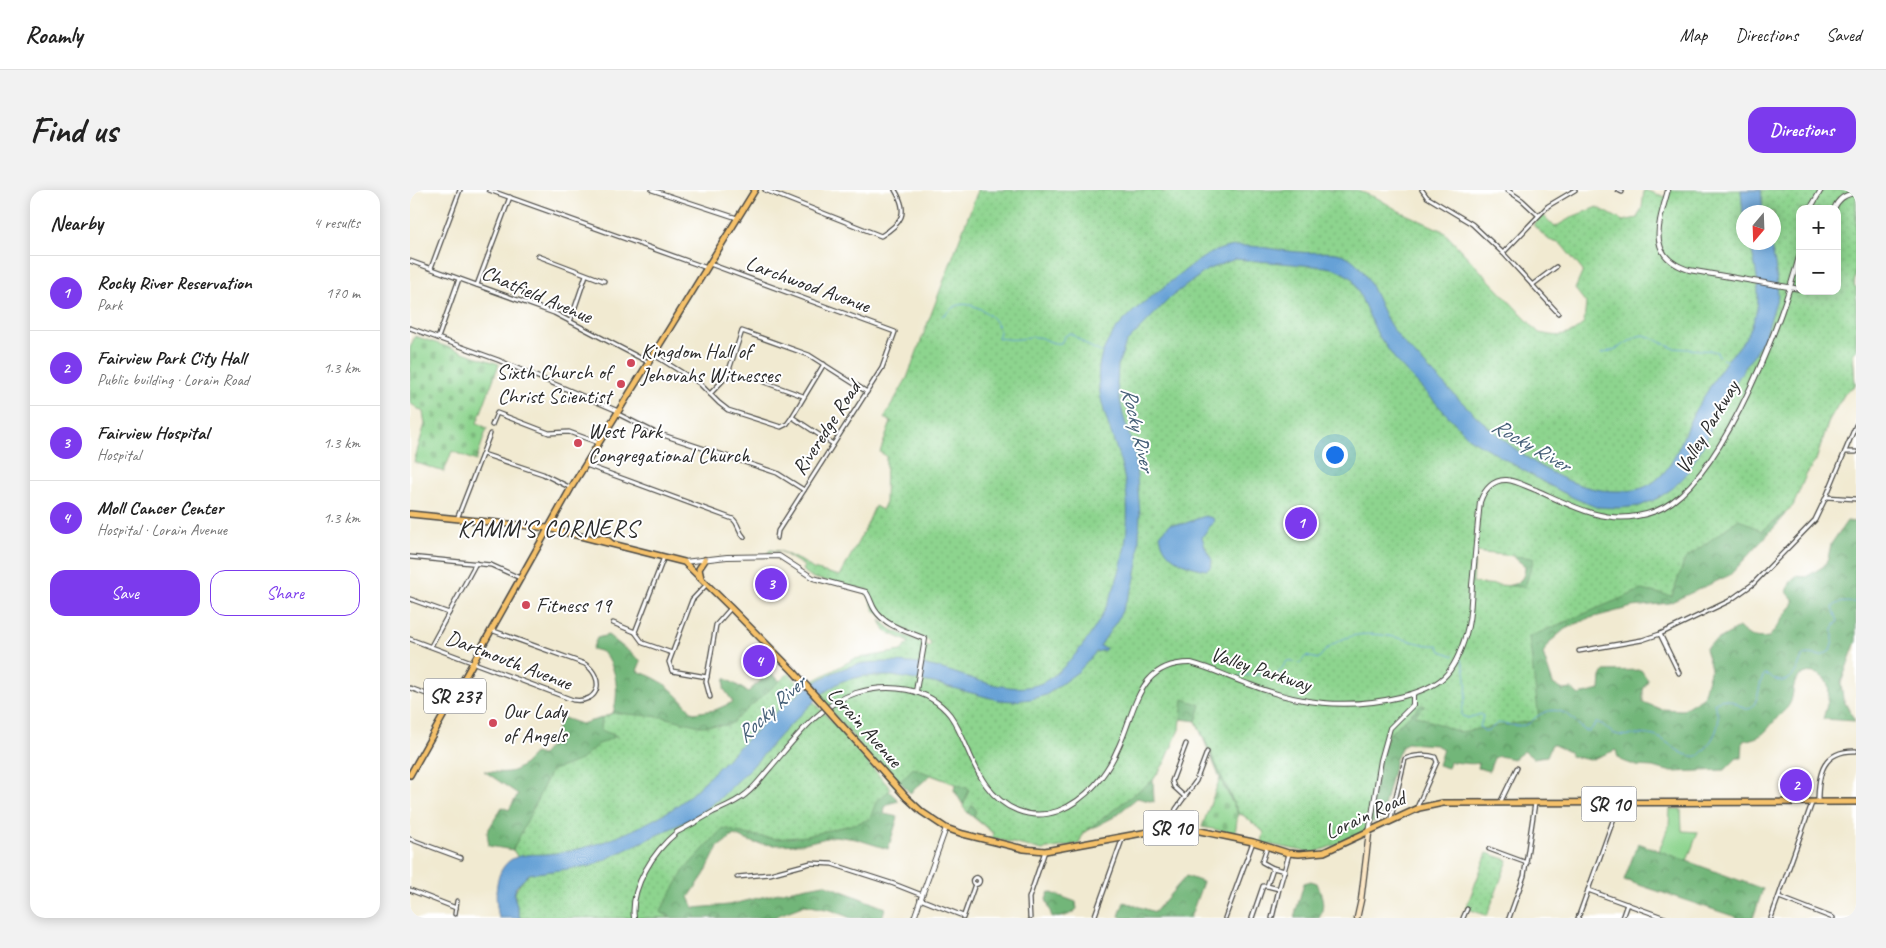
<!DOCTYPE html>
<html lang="en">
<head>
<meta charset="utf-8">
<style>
	:root { --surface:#fff; --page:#f2f2f2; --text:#222; --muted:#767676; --line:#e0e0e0; --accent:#7c3aed }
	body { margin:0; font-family:Caveat,sans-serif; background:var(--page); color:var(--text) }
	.controls { position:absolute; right:15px; top:15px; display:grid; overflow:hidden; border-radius:10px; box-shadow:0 2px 12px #0003 }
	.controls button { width:45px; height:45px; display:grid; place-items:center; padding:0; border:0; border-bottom:1px solid var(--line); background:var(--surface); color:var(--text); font:25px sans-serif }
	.compass { position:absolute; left:1326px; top:15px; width:45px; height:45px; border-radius:50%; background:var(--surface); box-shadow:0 2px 12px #0003; rotate:199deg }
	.you { position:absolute; left:924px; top:264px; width:18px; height:18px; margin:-12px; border:4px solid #fff; border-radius:50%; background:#1a73e8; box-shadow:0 0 0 8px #1a73e833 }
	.badge { display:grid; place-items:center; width:32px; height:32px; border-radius:50%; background:var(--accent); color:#fff; font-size:16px; font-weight:700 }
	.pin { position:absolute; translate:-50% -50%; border:2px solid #fff; box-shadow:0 1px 5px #0006 }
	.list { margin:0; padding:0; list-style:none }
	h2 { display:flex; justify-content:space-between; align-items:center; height:65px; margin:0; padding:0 20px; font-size:21px }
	h2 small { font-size:16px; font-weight:400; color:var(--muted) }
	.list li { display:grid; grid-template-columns:32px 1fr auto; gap:15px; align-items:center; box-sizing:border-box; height:75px; padding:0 20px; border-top:1px solid var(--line) }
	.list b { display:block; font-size:19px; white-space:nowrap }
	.list p { margin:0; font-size:16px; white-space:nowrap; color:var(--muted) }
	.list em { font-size:16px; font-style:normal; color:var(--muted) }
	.actions { display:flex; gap:10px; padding:15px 20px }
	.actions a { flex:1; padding:11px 0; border:1px solid var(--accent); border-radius:15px; text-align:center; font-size:18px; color:var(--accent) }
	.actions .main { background:var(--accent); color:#fff }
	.map { position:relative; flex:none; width:1446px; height:728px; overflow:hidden; border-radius:15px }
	header { display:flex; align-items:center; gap:30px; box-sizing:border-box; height:70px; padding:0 25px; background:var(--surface); border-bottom:1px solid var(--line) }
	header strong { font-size:24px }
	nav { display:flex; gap:28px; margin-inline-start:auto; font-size:18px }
	.intro { display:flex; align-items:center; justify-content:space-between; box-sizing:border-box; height:120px; padding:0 30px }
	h1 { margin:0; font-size:35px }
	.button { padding:12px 22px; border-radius:15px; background:var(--accent); color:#fff; font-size:18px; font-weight:700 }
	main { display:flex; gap:30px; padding:0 30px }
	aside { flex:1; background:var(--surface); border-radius:15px; box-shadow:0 2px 12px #0003 }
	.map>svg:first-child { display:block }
</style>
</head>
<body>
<header>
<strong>Roamly</strong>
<nav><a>Map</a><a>Directions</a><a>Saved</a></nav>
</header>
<div class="intro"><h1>Find us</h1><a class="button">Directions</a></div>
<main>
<aside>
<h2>Nearby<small>4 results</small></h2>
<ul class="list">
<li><span class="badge">1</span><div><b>Rocky River Reservation</b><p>Park</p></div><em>170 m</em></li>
<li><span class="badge">2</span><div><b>Fairview Park City Hall</b><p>Public building · Lorain Road</p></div><em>1.3 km</em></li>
<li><span class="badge">3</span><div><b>Fairview Hospital</b><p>Hospital</p></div><em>1.3 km</em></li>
<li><span class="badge">4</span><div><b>Moll Cancer Center</b><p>Hospital · Lorain Avenue</p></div><em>1.3 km</em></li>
</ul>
<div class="actions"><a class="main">Save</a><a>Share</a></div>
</aside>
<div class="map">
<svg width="1446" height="728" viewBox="0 0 1446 728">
	<defs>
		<pattern id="forest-crowns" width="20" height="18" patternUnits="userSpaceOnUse" patternTransform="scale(1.25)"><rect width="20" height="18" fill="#72b679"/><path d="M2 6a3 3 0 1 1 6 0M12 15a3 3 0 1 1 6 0" fill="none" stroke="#5e9463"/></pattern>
		<pattern id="cemetery-stones" width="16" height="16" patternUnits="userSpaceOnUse" patternTransform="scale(1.25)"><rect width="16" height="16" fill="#8dd48e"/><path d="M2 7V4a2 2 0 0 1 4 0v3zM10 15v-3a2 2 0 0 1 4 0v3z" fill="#7ab67b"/></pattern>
		<pattern id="park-dots" width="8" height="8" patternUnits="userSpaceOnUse" patternTransform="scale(1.25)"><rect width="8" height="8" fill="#8dd48e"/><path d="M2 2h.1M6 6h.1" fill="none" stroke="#7ab67b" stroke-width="1.8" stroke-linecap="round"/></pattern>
	</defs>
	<rect width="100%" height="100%" fill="#fff"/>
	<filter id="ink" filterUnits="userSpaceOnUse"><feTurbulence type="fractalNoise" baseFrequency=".02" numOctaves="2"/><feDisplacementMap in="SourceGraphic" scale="10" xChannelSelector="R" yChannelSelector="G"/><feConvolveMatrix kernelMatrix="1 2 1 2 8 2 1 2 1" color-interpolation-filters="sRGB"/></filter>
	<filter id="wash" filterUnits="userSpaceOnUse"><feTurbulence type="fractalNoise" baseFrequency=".0096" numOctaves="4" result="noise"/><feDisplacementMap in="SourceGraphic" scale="20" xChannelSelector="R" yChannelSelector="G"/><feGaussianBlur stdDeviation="1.12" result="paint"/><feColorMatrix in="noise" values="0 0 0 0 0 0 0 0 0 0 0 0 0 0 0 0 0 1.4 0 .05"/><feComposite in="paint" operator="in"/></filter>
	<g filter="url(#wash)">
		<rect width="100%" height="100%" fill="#f1ead1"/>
		<polygon fill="#8dd48e" stroke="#5c805c" points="1260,619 1271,619 1272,641 1288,642 1277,671 1249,661 1259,635"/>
		<g fill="url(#forest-crowns)" stroke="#4e7052">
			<path d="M1446 0V75L1444 96 1446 97V161L1443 164 1445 195 1435 203 1419 230 1406 270 1390 293 1380 315 1372 329 1320 385 1259 413 1222 417 1177 429 1155 439 1141 451 1133 464 1143 494 1153 500 1162 499 1169 505 1190 500 1191 487 1194 481 1231 480 1238 490 1233 500V512L1250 519 1272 520 1293 507 1301 478 1295 459C1304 450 1318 445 1329 437 1338 447 1346 449 1359 447 1368 437 1373 426 1383 415V409L1377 402 1380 393 1386 386 1396 387 1414 376 1418 368 1421 354 1437 331 1446 332V451L1431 493 1433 509 1445 531 1413 529C1417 514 1427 489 1404 483 1399 482 1394 483 1390 486 1382 492 1384 502 1381 511 1378 519 1372 522 1367 528 1353 544 1355 546 1333 551L1332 568H1327L1315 580 1262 582 1243 577 1227 576 1210 570 1208 568 1206 560 1180 570 1161 566 1159 562 1142 554 1137 566 1123 568 1114 561 1104 569 1089 566 1084 568 1079 581 1068 578 1069 573C1059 575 1050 572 1040 572L1038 578 1028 575 1033 559 1026 555 997 553 991 558 986 569 971 628 936 644 853 647 854 642 833 625 828 624 810 588 786 531 771 529 770 537 755 572 743 590 744 612 727 608 704 627 673 643 670 650 582 648 583 643 558 623 544 600 545 594 521 585 500 603 437 533 728 511 1065 393C1077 394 1099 400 1109 391 1114 388 1115 381 1115 376L1101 365 1065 362 1427 101V19H1390L1364 52V22Z"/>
			<path d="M198 445 231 471 227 481C256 491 263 500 283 523L305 520 323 512 314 499 315 488 338 502 360 482 370 491 377 486 391 502 108 667 103 660 79 656 77 642 92 617 99 620 108 604 74 581C101 584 106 584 125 563L132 565 141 555 151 527 171 534 192 528 203 523C209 506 208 477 193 463 191 461 186 460 182 459L187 448Z"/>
			<polygon points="481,599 479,601 489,611 481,613 475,617 474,624 488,627 478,659 446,649 425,646 391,654 363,655 344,653 324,645 308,657 294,685 279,707 284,718 319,715 377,701 414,694 475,718 472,728 441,728 421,720 395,715 361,728 229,728 264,649"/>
			<polygon points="1228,653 1353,699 1343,728 1329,728 1214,690"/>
			<polygon points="776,686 793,692 780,728 713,728 709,726 714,712 745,722"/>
			<path d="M901 691 907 693C912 706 916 715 909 728H884L894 693Z"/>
			<path d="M639 702 666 712 667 719C659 726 652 728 642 727L636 709Z"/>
		</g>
		<g fill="url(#cemetery-stones)" stroke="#5c805c">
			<polygon points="5,146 89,174 67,233 77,238 66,271 42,261 34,282 4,272 15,234 13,222 0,213 0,158"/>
			<polygon points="810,588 828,624 825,643 792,637"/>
		</g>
		<g fill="url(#park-dots)" stroke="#5c805c" fill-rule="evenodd">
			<path d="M568 0H750L755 2 763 0H947L969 9 989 21 1033 41 1129 143C1150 147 1158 148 1174 133L1176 113 1165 99 1173 81 1151 54 1139 50 1123 35 1133 25 1145 37 1164 26 1187 17 1213 31 1227 28 1232 18 1234 0 1256 7 1258 0H1446V75L1444 96 1446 97V161L1443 164 1445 195 1435 203 1419 230 1406 270 1396 285 1383 316 1352 341 1329 329 1275 369 1262 406 1231 400 1119 447 1129 530 1049 542 1005 525 1015 516 1011 515 979 544 970 570 958 643 903 663 852 653 854 642 833 625 829 624 786 531 791 515 773 509 770 537 755 572 743 590 673 643 669 654 632 660 582 648 583 643 564 627 566 620 562 615 558 623 553 617 559 599 503 578 485 597 393 487 403 491 444 469 491 461 499 452 475 441 470 430 482 440 516 454V457L520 456 521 452 484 436 464 420 457 400 403 388 392 380 394 376 370 361 357 363 360 360 370 361 395 373 403 379 430 386 456 337 465 316 472 320 475 314 476 266 470 262 481 232 474 228 497 188ZM1390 19H1427V101H1390ZM1334 22H1364V52H1334ZM1065 362 1124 368 1115 397 1063 393Z"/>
			<path d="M379 483 481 599 466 612 460 629 448 633 396 646 367 649 335 644 313 638 275 679 250 722 262 728H110C104 703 100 703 119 684L103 660 141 581 171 570 187 555 207 546 191 540 192 528 203 523 253 527 290 536 319 535Z"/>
			<polygon points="1077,663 1098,670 1077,726 1056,718"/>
		</g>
		<g fill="#66a1d6" stroke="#486680">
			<polygon points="1331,0 1351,0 1353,22 1334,22 1333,25"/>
			<path d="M1340 53H1360L1365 73 1368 105 1355 147 1320 201 1309 220 1295 253 1275 286 1263 298 1248 308 1230 316 1210 318 1186 317 1164 308 1135 293 1059 248 987 172 968 145 942 88 926 79 916 77 825 69 797 80 761 107 716 153 708 175 707 195 713 225 725 264 730 324 728 373 723 397 708 429 690 456 696 458 695 460 686 462 669 481 636 505 621 509 604 511 588 510 524 493 483 486H454L432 491 413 503 373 542 341 578 309 609 283 628 181 676 119 684 106 697 104 705 110 728H89C85 710 83 684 99 671 109 663 125 665 137 664 179 660 214 646 250 626 274 614 292 594 311 575 348 539 402 479 456 473 479 471 502 472 525 477 557 485 600 507 632 493 644 487 654 477 663 467 707 418 727 346 713 281 705 246 679 200 692 164 704 132 734 113 760 92 780 77 802 56 829 56 849 55 869 61 889 62 904 64 924 59 938 67 961 80 969 122 985 142 995 156 1008 167 1019 179 1065 226 1137 302 1207 301 1222 301 1233 300 1245 291 1269 273 1273 238 1289 214 1299 200 1306 185 1316 172 1320 166 1325 162 1329 157 1356 123 1349 91 1340 53Z"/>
			<path d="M795 326 803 328 804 331 792 347 796 359 802 370 801 377 796 380C776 376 753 369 750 345L760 334H773Z"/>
		</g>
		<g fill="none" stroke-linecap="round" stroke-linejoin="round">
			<g stroke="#66a1d6" stroke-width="1">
				<path d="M532 126C538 123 543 116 549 115 565 111 587 127 590 142L588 148C595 149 602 150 609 149 614 149 619 146 625 147 635 147 641 155 651 153L655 146 660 143 677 155 694 164"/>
				<polyline points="1191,164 1206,159 1228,146 1235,145 1263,158 1304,161 1307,162 1309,166"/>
				<polyline points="1312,169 1318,171"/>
				<path d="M1051 469C1056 476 1057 496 1056 505 1055 513 1051 518 1052 526L1058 528 1071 524 1073 526 1070 537 1074 541 1079 540 1088 533C1097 534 1108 538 1118 534 1120 533 1122 531 1124 529 1132 522 1142 518 1152 522 1163 525 1167 536 1176 541H1180L1186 533C1194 532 1197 541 1205 544 1216 548 1231 542 1244 546 1261 551 1269 568 1288 566 1298 558 1311 539 1308 525 1307 521 1305 518 1304 513 1320 502 1330 520 1338 519 1350 516 1348 490 1355 484 1360 485 1362 488 1366 490 1383 496 1389 475 1393 465L1399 464 1411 466 1420 461 1423 451V438L1428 431 1423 418C1426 410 1438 413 1446 412"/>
				<path d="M830 485H867L877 471 890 473 896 466 908 469C930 440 960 441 993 449 1006 452 1015 456 1028 455L1031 461 1044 466"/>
			</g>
		</g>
	</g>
	<g filter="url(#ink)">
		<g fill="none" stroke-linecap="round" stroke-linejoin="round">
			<g stroke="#494844" stroke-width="5.5">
				<g id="minor">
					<polyline points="79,0 297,78"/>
					<polyline points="242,0 327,28"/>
					<path d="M355 0 471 46C492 33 499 23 485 0"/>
					<polyline points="1012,0 1017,7 1062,34 1093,63 1148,123"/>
					<polyline points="1097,0 1112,10 1128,25"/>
					<polyline points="1208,0 1212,2"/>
					<polyline points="1093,63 1138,16 1165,0"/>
					<polyline points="128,66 194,91"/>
					<polyline points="0,71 144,123 238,172"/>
					<polyline points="300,74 485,142 472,178 368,341 367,348"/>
					<polyline points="21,78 50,0"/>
					<polyline points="67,95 100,7"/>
					<polyline points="1122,95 1146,77"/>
					<polyline points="160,132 176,85"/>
					<polyline points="0,138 88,170 208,221"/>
					<polyline points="28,148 49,89"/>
					<polyline points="244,165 289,193 309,213 318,220 371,237 377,234 382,227 414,174"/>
					<polyline points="354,192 393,206"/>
					<polyline points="300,204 317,186 332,141 399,165 457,202"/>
					<polyline points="208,224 244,242 367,283 394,300"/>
					<polyline points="382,227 423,254"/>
					<polyline points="82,235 87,223 139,243 159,242 189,253"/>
					<polyline points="1435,262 1446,262"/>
					<polyline points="73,264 133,284 161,298"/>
					<path d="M176 275 323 329C329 334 328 341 334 347"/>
					<polyline points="1416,307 1446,309"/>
					<polyline points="47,329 80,244"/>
					<polyline points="0,367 81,375 110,388"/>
					<polyline points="0,409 39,423"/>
					<polyline points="203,433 225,442 233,453 262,463"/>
					<polyline points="225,442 254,367"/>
					<polyline points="1250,444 1269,483"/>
					<path d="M0 449 163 510C190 514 195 488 175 474L81 440"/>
					<polyline points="21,456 66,373"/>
					<polyline points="1169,461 1232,450 1250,444 1319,411 1343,394 1405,330 1416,307 1446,235"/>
					<polyline points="297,487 262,481 259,472 282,410 297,394"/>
					<polyline points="0,498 41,513"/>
					<polyline points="300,507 296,492 306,435 321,418"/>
					<polyline points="775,607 764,597 762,591 776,554"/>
					<path d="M1408 612C1408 583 1413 560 1446 561"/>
					<polyline points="1090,613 1107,578"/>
					<path d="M980 632 995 569C1003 565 1017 564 1025 567L1027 572 1008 615 1009 618"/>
					<polyline points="760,637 766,619 786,591 797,562"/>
					<polyline points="0,649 51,668"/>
					<polyline points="857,657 852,672 863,678"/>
					<polyline points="1079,659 1117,673"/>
					<polyline points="875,681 863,678 857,696 869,699 879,664"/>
					<polyline points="327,687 360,684 401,673 422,674 484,694 512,705"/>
					<circle cx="566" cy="691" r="3.5"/>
					<polyline points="0,700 46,718"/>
					<polyline points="1178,700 1255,728"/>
					<polyline points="1369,707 1423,728"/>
					<polyline points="510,709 553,726"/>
					<polyline points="45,724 47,711"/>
					<polyline points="553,728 565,694"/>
					<polyline points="620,728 619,708 635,661"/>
					<polyline points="684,728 713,647"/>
					<polyline points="815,728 843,652"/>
					<polyline points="842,728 853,696 857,696"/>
					<polyline points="862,728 869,699"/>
					<polyline points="1053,728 1057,719"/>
					<polyline points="1099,728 1114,686 1125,613"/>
					<polyline points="1168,728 1209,614"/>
					<polyline points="1212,728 1217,714"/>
					<polyline points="1361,728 1402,613"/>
				</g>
			</g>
			<g stroke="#494844" stroke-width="6">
				<g id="tertiary">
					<path d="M1258 0C1249 33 1235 66 1279 80L1390 99"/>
					<polyline points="1400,19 1411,0"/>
					<path d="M1424 19C1428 9 1435 4 1446 3"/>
					<path d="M274 372 317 367 369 366 403 388 456 402C460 407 461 414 465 420 476 437 498 441 515 449L506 501"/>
					<polyline points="959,643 971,570 980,538 1003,515 1003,504"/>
					<path d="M224 728C220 697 244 661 267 642 279 636 291 629 303 622 314 617 327 612 336 604 345 597 352 587 359 579 384 550 408 515 446 503 478 493 518 497 540 525 555 546 561 575 576 595 593 619 620 631 648 621 677 610 698 583 709 556 726 519 728 472 781 473 801 478 818 487 838 494 889 514 936 520 990 507 1031 497 1044 485 1056 444 1061 428 1061 411 1062 395 1065 367 1067 339 1070 312 1074 300 1083 289 1097 290 1107 291 1117 297 1126 300 1158 314 1191 333 1227 326 1240 324 1251 320 1262 312 1318 272 1373 129 1390 63"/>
					<polyline points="504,728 536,638"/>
				</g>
			</g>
			<g stroke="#494844" stroke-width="7">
				<polyline id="secondary" points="947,728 951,710 959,643"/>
			</g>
			<g stroke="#494844" stroke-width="8">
				<g id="primary">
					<polyline points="0,324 138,338 274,372 321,418 384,482"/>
					<path d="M185 349C191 347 197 349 201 353"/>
					<polyline points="291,388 289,379 295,370"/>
					<polyline points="0,585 161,298 345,0"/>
					<polyline points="496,607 512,622 536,638 553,644 614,659 635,661 760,638 790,641 843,652 878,663 889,664 914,662 1009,618 1033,613 1446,612"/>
				</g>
			</g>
			<use href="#minor" stroke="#fff" stroke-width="3"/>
			<use href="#tertiary" stroke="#fff" stroke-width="4"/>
			<use href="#secondary" stroke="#fbe6c4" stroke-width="4.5"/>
			<use href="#primary" stroke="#f5c16b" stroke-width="5"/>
			<g stroke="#494844" stroke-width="8" stroke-linecap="butt">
				<polyline id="primary-bridge" points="384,482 496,607"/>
			</g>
			<use href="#primary-bridge" stroke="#f5c16b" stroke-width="5"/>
		</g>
	</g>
	<g fill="#d1495b" stroke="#fff" stroke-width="2">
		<circle cx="221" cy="173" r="5"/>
		<circle cx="211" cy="194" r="5"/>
		<circle cx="168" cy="253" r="5"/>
		<circle cx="116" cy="415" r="5"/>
		<circle cx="83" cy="533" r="5"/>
	</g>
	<g text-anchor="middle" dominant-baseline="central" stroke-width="4" stroke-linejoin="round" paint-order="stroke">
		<g fill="#fff" stroke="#6b6b6b" stroke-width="1">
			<rect x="14" y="488.5" width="62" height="35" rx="4"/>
			<rect x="1171.5" y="596.5" width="55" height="35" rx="4"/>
			<rect x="733.5" y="620.5" width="55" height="35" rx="4"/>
		</g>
		<g font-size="20" font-weight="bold" fill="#2b2b2b">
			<text x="45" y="506">SR 237</text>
			<text x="1199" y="614">SR 10</text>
			<text x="761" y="638">SR 10</text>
		</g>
		<g font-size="21" fill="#2b2b2b" stroke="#fff">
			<text transform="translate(398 94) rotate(20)">Larchwood Avenue</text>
			<text transform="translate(127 104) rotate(23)">Chatfield Avenue</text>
			<text transform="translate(1297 237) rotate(-59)">Valley Parkway</text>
			<text transform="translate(416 238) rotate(-57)">Riveredge Road</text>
			<text transform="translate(99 470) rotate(21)">Dartmouth Avenue</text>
			<text transform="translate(851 479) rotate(18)">Valley Parkway</text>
			<text transform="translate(455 537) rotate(48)">Lorain Avenue</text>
			<text transform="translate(955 625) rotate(-25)">Lorain Road</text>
		</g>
		<g font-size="21" fill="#2b2b2b" stroke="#fff" text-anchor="start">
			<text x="231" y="161">Kingdom Hall of<tspan x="231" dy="24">Jehovahs Witnesses</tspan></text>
			<text x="201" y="182" text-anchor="end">Sixth Church of<tspan x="201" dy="24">Christ Scientist</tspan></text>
			<text x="178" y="241">West Park<tspan x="178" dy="24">Congregational Church</tspan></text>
			<text x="126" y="415">Fitness 19</text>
			<text x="93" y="521">Our Lady<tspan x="93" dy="24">of Angels</tspan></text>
		</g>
		<g font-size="22" font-style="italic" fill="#466078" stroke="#fff">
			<text transform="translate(728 239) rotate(77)">Rocky River</text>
			<text transform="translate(1121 255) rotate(30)">Rocky River</text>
			<text transform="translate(361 519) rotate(-43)">Rocky River</text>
		</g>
		<g font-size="24" letter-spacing="1" fill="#2b2b2b" stroke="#fff">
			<text x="138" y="338">KAMM'S CORNERS</text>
		</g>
	</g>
</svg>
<div class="controls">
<button>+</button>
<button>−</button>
</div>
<svg class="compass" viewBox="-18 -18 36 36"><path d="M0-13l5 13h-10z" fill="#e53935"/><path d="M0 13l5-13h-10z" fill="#767676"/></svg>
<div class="you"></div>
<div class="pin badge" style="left:891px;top:333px">1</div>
<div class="pin badge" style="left:1386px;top:595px">2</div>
<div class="pin badge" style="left:361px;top:394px">3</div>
<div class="pin badge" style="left:349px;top:471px">4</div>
</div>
</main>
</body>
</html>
